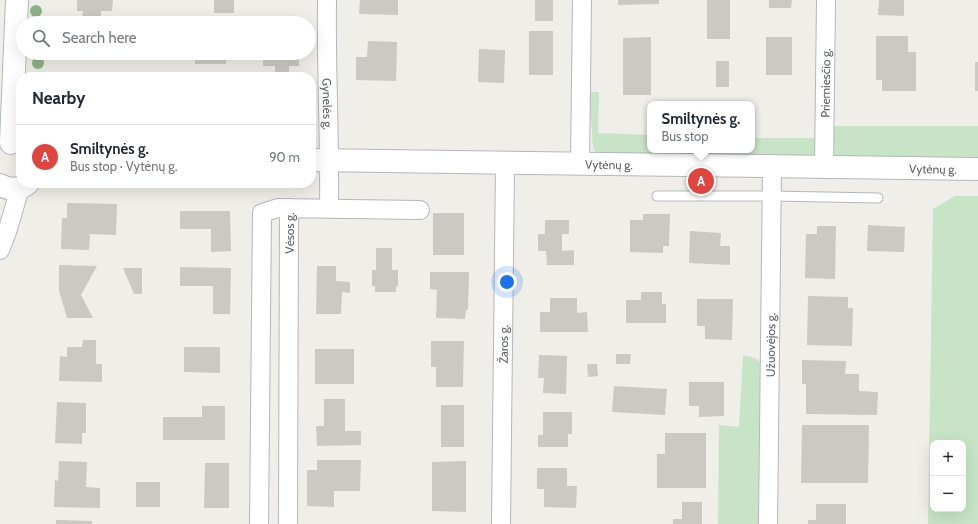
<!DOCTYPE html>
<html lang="en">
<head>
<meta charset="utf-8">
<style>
	:root { --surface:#fff; --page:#f2f2f3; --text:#1f2937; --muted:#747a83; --line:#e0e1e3; --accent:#df453e }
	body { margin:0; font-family:Cabin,sans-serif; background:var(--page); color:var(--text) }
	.controls { position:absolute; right:12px; bottom:12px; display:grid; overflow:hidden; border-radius:8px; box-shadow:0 4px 16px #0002 }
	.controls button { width:36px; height:36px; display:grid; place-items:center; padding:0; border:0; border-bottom:1px solid var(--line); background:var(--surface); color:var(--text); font:20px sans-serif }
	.you { position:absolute; left:507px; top:282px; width:14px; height:14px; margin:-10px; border:3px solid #fff; border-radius:50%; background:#1a73e8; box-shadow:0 0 0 6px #1a73e833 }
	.badge { display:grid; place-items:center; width:26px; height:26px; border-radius:50%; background:var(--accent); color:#fff; font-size:13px; font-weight:700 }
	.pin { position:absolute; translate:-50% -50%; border:2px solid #fff; box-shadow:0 1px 4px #0006 }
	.popup { position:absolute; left:647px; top:101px; width:108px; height:52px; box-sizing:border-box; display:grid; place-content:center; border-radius:8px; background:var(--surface); filter:drop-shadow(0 1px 3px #0005); font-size:13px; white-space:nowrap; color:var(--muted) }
	.popup b { font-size:15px; color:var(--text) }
	.popup::after { content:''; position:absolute; left:50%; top:100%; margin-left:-8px; border:8px solid transparent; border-top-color:var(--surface) }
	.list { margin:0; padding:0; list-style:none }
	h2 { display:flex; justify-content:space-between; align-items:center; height:52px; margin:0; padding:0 16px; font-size:17px }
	h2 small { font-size:13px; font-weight:400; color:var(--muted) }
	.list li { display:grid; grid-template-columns:26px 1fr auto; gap:12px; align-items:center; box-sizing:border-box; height:64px; padding:0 16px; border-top:1px solid var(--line) }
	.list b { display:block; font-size:15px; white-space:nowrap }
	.list p { margin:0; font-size:13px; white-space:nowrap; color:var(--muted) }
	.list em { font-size:13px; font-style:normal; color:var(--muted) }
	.icon { flex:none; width:22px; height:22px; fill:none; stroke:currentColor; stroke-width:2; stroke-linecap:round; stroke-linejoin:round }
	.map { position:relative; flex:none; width:978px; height:524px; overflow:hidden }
	.search { position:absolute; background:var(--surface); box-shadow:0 4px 16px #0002; left:16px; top:16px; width:300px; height:44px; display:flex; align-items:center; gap:10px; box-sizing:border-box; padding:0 14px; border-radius:22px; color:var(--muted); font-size:15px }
	.panel { position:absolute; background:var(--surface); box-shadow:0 4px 16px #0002; left:16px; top:72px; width:300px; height:116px; border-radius:16px }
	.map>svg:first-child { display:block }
</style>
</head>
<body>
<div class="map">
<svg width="978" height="524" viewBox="0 0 978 524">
	<rect width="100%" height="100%" fill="#f0eee8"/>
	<g fill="#c7e5c6" fill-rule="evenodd">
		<path d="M589 92H599L598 133 650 135V150H752V138H818C817 147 818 153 810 157L598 155 593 148Z"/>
		<polygon points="831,126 978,126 978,161 834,157 831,153"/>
		<path d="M955 196H978V524H928L933 209ZM933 443H963V509H933Z"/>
		<path d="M743 355C750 357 756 357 760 363L759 524H718L719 425 739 427Z"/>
	</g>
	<g fill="#ccc9c4">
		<polygon points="77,0 113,0 112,11 101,11 101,23 82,23 83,11 77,11"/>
		<rect x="214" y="0" width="20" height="13"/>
		<polygon points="360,0 398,0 398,15 359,14"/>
		<rect x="535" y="0" width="18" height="21"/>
		<polygon points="618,0 659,0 659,4 618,5"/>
		<rect x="707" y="0" width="23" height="39"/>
		<polygon points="769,0 792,0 791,8 769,8"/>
		<polygon points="879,0 904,0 904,16 878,15"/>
		<rect x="529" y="31" width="24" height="44"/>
		<polygon points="876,36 908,36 908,52 916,52 916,91 882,91 882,80 876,80"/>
		<polygon points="651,37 651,95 623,95 623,38"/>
		<rect x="766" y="37" width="26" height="38"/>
		<polygon points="368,41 397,42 396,81 356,80 356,57 367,57"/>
		<polygon points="479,49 505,50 504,83 478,82"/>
		<polygon points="67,53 100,53 100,58 66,57"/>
		<rect x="195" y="53" width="31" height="11"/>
		<polygon points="263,53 299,53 299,66 289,66 289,73 275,73 275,66 263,66"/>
		<rect x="716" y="61" width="13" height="26"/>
		<rect x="975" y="62" width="3" height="29"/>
		<polygon points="67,203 117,204 116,235 90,234 89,250 61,249 62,218 67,218"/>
		<polygon points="180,211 230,211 231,251 211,252 211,229 180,229"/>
		<rect x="433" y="213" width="31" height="42"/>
		<polygon points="643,214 670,214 669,246 663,246 663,253 630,252 630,220 643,220"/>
		<polygon points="545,220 569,220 569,234 562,234 562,251 574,250 574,265 547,265 546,251 538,251 538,234 545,234"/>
		<polygon points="868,225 905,227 904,252 867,251"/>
		<polygon points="817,226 836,226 835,279 805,278 806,234 817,234"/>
		<polygon points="690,231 721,233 720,246 730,246 730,265 689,263"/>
		<polygon points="376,248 392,248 392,270 398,270 398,286 396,286 396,292 375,292 375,286 372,286 372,270 376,270"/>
		<polygon points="59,265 97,266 81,295 93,318 67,318 59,291"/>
		<polygon points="317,266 336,266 336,281 350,282 350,293 342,292 341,314 316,314"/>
		<polygon points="180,267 231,268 230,314 213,314 213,286 180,286"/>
		<polygon points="123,268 142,268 142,294 134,294"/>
		<polygon points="430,272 469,272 468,310 466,310 465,319 436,318 437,290 430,289"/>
		<polygon points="641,292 662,292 662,304 666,304 666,323 626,323 626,300 641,300"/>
		<polygon points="808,296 848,297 848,308 853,308 852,346 807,345"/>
		<polygon points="550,298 577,298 577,313 587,312 588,332 540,332 540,312 550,312"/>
		<polygon points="697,299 733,299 732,340 705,339 705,326 697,326"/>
		<polygon points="83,340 96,340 96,364 102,364 102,382 59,381 60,356 67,357 67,347 82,347"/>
		<polygon points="431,341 464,341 463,387 436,387 436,367 431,367"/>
		<polygon points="184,347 220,347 220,373 184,372"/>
		<rect x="315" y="349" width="39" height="35"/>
		<polygon points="616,354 631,354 630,364 616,364"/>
		<polygon points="539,355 567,356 566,394 543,393 544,378 538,378"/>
		<polygon points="802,360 846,361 845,374 859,374 859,391 878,392 877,415 806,414 806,384 802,384"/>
		<polygon points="587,364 597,364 598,376 588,377"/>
		<polygon points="689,382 724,382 724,416 699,417 699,406 689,406"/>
		<polygon points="614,386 667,389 665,415 612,412"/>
		<polygon points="324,399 345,399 345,431 361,431 361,445 317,446 316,426 324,426"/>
		<polygon points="57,402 86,403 86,433 82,433 82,444 55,443"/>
		<rect x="441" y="405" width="23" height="42"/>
		<polygon points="202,406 225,406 225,440 163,440 163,417 202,417"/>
		<polygon points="543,412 572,412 572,434 568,434 568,447 538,447 538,435 543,435"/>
		<polygon points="802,425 869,425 868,483 801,483"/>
		<polygon points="665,433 706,433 706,488 657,488 657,454 665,454"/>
		<polygon points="317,460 361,460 360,491 334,491 334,507 307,506 307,470 317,470"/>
		<polygon points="59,461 87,462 86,487 100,488 100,508 54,507 55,480 58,481"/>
		<polygon points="466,461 466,512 432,511 432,462"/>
		<polygon points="205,463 229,463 229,508 204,508"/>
		<polygon points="537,468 567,468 567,486 577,486 576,508 544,507 544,489 537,489"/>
		<rect x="136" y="482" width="24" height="25"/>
		<polygon points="682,502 702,502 702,524 673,524 673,519 682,519"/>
		<polygon points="816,504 846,504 846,524 808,524 808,520 816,520"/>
		<polygon points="56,520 92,521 92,524 56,524"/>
	</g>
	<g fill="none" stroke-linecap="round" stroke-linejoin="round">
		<g stroke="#b4b7bb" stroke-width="11">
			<polyline id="lane" points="657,196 772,196 878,198"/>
		</g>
		<g stroke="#b4b7bb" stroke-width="20">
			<g id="street">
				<path id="s1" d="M327 0C326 70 330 139 329 208"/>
				<polyline points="580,164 582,0"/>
				<path id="s2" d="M824 167 826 0"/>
				<polyline points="0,250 7,232 20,188"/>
				<polyline points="259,524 262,213 278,208 420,210"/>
				<path id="s3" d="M288 524 289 208"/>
				<path id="s4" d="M501 524 505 163"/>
				<path id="s5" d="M768 524 772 166"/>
			</g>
		</g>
		<g stroke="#b4b7bb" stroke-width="24">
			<g id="secondary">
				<polyline points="11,143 17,0"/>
				<path id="s6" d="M311 160 978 169"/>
				<path d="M0 185C9 190 20 190 28 183"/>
			</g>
		</g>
		<use href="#lane" stroke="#fff" stroke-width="9"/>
		<use href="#street" stroke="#fff" stroke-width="18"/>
		<use href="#secondary" stroke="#fff" stroke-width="22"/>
	</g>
	<g fill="#8cb389">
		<circle cx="36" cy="11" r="6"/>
		<circle cx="38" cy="63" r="6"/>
	</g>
	<g text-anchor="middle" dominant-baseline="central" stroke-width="3" stroke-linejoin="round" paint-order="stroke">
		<g font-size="12" fill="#5f6367" stroke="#fff">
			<text stroke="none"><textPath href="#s2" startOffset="84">Priemiesčio g.</textPath></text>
			<text stroke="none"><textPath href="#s1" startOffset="104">Gynelės g.</textPath></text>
			<text stroke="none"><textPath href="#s6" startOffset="298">Vytėnų g.</textPath></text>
			<text stroke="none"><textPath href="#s6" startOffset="622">Vytėnų g.</textPath></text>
			<text stroke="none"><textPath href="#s3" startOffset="291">Vėsos g.</textPath></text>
			<text stroke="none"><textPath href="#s4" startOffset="180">Žaros g.</textPath></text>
			<text stroke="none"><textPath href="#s5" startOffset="179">Užuovėjos g.</textPath></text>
		</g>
	</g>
</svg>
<div class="controls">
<button>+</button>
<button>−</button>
</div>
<div class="you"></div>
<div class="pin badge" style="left:701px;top:181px">A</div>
<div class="popup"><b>Smiltynės g.</b>Bus stop</div>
<div class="search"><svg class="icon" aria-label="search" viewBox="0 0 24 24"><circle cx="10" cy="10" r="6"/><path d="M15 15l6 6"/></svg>Search here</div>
<section class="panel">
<h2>Nearby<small></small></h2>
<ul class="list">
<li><span class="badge">A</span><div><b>Smiltynės g.</b><p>Bus stop · Vytėnų g.</p></div><em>90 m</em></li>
</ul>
</section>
</div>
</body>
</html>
